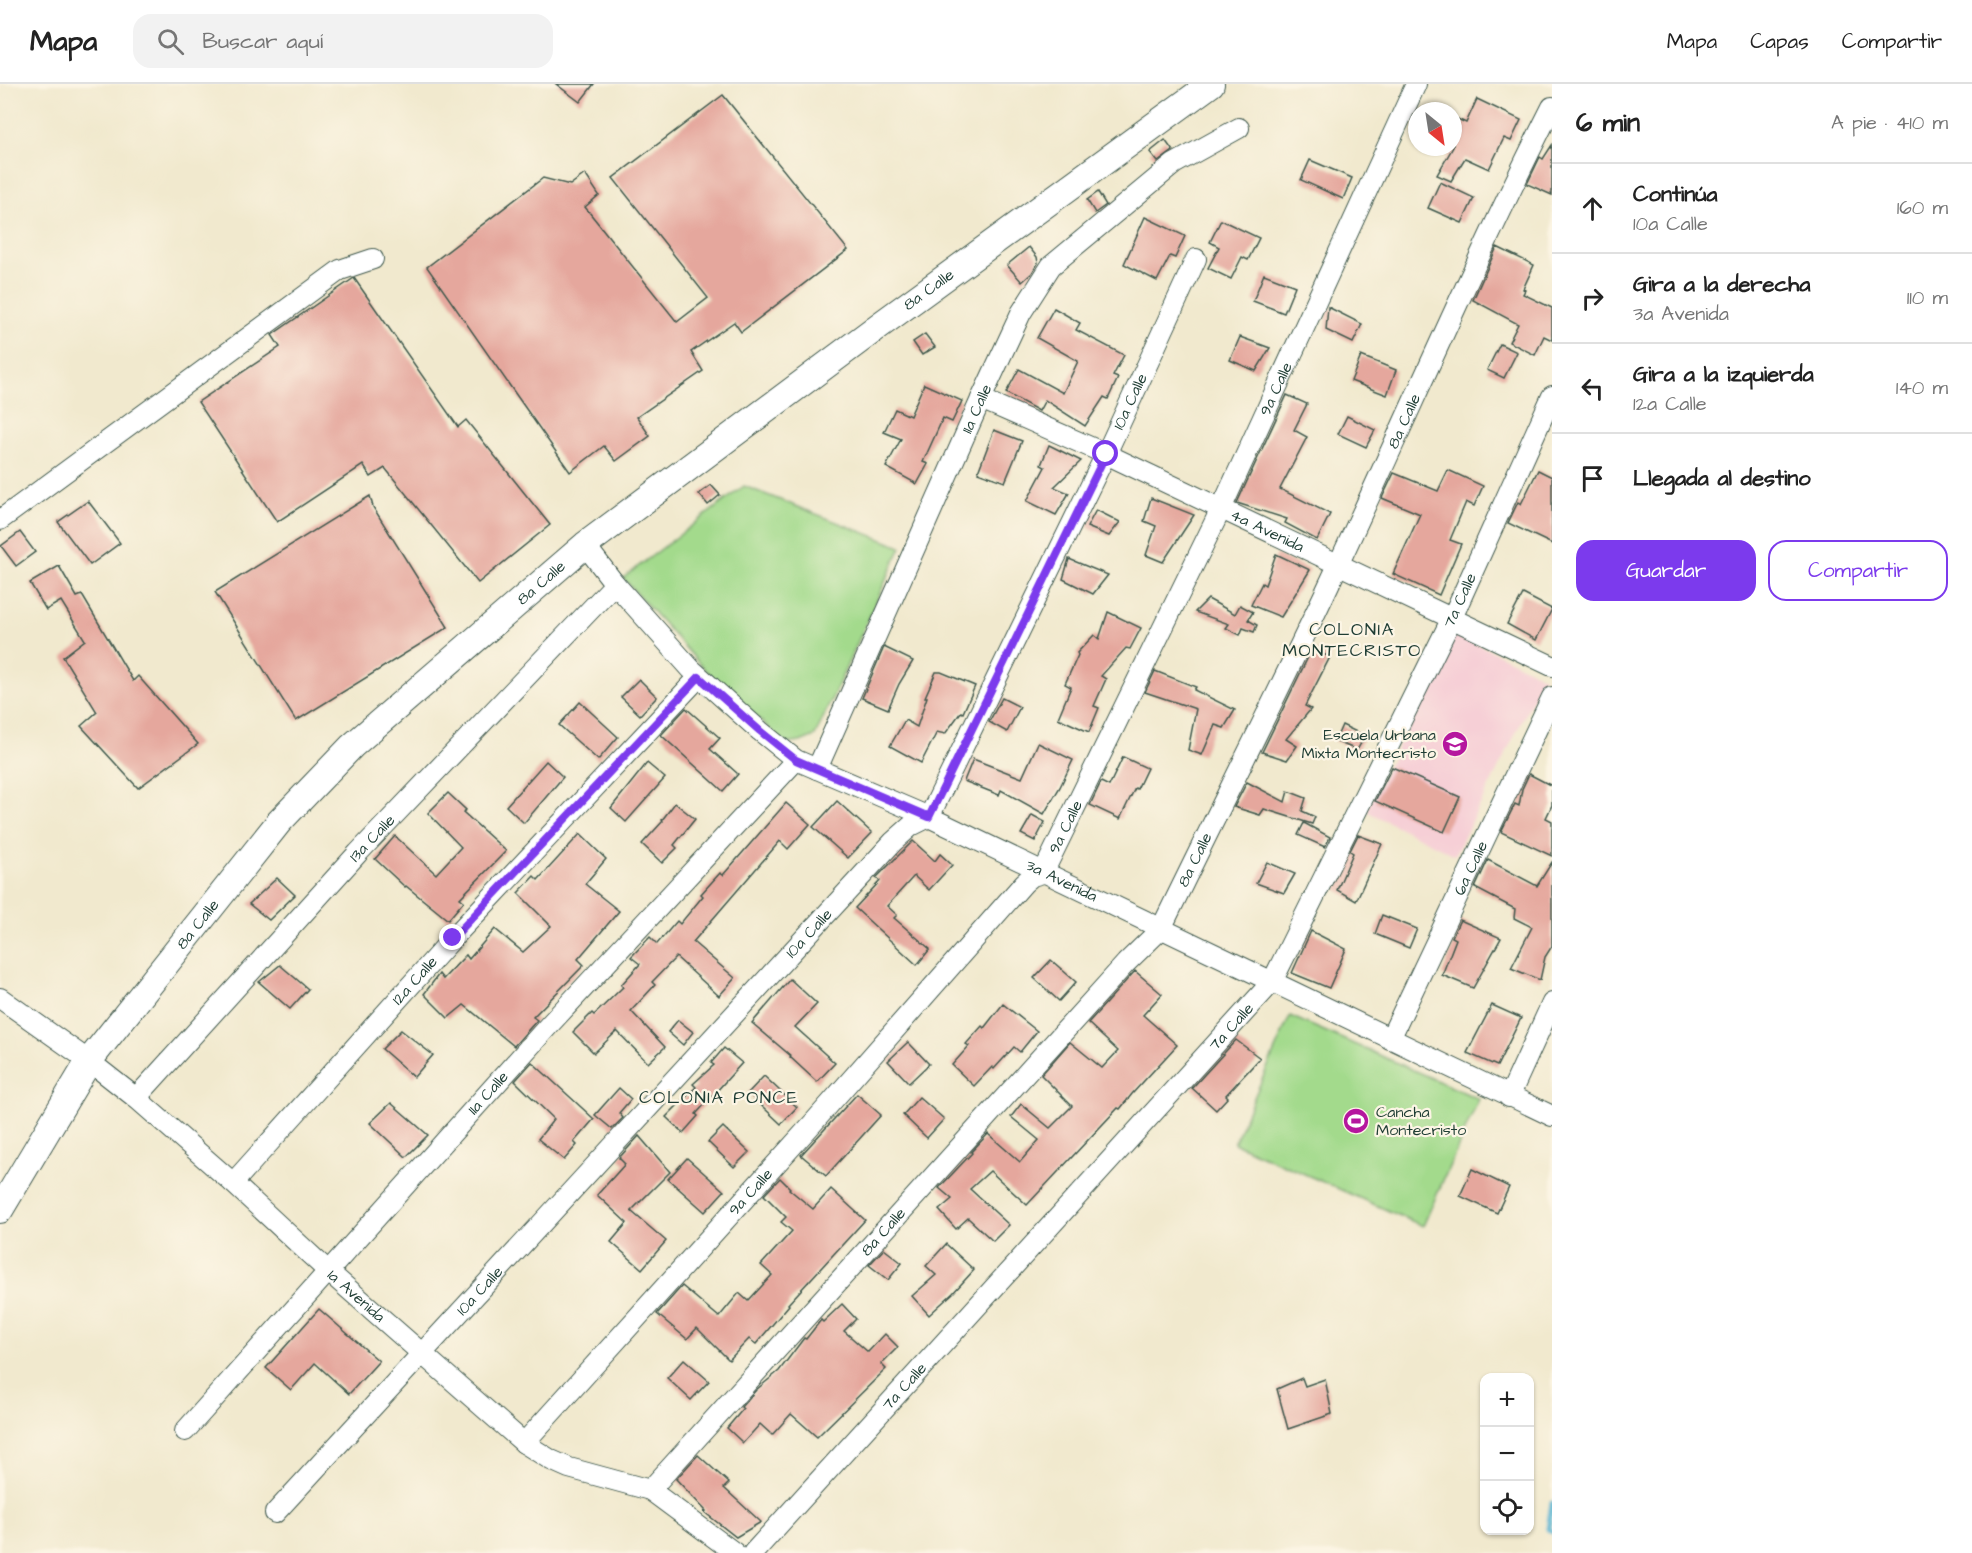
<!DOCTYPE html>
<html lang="es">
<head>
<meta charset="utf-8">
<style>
	:root { --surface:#fff; --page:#f2f2f2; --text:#222; --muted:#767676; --line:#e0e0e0; --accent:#7c3aed }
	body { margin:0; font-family:"Architects Daughter",sans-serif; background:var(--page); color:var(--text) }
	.controls { position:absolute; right:18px; bottom:18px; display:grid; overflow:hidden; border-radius:12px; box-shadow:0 2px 4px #0004 }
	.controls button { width:54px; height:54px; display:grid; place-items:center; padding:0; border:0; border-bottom:2px solid var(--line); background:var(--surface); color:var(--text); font:30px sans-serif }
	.compass { position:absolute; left:1408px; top:18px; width:54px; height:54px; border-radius:50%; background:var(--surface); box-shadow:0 2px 4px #0004; rotate:150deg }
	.stop { position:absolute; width:18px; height:18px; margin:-14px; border:4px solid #7c3aed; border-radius:50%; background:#fff }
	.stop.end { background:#7c3aed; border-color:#fff; box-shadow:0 2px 6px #0008 }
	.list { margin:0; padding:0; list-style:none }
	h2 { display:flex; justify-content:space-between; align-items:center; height:78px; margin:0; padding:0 24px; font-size:26px }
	h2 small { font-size:20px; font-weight:400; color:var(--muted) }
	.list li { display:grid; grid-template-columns:39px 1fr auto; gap:18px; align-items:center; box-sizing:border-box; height:90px; padding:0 24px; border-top:2px solid var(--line) }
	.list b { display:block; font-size:22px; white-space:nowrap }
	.list p { margin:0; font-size:20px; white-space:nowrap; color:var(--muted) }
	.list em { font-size:20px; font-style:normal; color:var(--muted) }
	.actions { display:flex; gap:12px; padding:18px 24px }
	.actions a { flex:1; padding:14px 0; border:2px solid var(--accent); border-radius:18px; text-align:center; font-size:21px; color:var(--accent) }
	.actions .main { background:var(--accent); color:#fff }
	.icon { flex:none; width:33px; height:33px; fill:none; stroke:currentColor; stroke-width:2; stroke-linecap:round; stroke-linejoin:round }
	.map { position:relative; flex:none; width:1552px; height:1469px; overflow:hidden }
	header { display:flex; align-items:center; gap:36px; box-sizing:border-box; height:84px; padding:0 30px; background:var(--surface); border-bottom:2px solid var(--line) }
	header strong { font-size:28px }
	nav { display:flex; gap:33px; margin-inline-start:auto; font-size:21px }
	.search { width:420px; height:54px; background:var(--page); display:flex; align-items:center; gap:15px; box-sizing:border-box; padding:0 21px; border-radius:18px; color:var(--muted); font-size:22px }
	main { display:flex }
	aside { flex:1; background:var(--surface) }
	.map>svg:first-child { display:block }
</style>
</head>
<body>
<header>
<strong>Mapa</strong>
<div class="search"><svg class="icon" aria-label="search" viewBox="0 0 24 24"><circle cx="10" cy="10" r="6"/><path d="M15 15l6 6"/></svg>Buscar aquí</div>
<nav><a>Mapa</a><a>Capas</a><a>Compartir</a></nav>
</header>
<main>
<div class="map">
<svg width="1552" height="1469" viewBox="0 0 1552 1469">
	<rect width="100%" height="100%" fill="#fcf5e5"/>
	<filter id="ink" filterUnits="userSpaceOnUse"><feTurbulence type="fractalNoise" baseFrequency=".0167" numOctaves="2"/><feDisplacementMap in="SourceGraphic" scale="12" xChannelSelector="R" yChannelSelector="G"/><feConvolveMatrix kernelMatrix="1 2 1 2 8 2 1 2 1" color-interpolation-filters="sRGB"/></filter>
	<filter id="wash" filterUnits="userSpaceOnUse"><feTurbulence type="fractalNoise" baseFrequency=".008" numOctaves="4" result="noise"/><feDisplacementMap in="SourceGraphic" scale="24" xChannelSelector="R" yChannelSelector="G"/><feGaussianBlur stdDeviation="1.35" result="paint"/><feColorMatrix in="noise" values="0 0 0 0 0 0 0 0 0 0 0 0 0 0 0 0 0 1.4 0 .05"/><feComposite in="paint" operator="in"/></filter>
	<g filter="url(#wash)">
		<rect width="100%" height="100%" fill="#f1e9ce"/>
		<polygon fill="#f6cfd6" points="1455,549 1544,593 1455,771 1366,727"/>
		<g fill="#a3da8c" stroke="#618c60" stroke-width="1.5">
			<polygon points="744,402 901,463 815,652 800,658 786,660 706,587 623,494"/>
			<polygon points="1290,932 1479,1015 1423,1142 1234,1059"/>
		</g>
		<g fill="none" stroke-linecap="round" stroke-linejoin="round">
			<polyline stroke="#54b3d2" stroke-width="5" points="1552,1419 1548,1445 1552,1448"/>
		</g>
		<g id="blocks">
			<g fill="#e5a79d">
				<polygon points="556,0 594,0 580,18"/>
				<polygon points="723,11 848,166 741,248 734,238 691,268 703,287 637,333 650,352 616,377 604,362 570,388 427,183 543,94 570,101 585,90 599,111 585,123 677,238 708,214 613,94"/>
				<polygon points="1477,15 1521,36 1511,57 1504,54 1489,85 1465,74 1451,97 1437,91 1453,63 1453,33 1466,39"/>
				<polygon points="1165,56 1173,67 1158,78 1150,68"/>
				<polygon points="1552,61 1552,111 1527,100 1540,73 1543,75"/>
				<polygon points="1310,76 1352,94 1343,115 1301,96"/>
				<polygon points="1440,98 1474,114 1462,139 1428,124"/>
				<polygon points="1098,108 1106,121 1095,129 1087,116"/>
				<polygon points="1145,133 1185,152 1175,174 1170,172 1157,197 1124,180"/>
				<polygon points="1221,136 1259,154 1248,176 1242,173 1231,195 1208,184 1219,163 1210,158"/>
				<polygon points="1029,163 1037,173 1038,179 1032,189 1022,198 1007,181"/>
				<polygon points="1497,163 1534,181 1523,205 1525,206 1523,210 1552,224 1552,256 1544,252 1535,271 1509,258 1518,240 1473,216"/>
				<polygon points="1264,190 1295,202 1284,229 1253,217"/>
				<polygon points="354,194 458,343 466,336 550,441 478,499 385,384 371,393 363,381 277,438 198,318 280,263 272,251"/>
				<polygon points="1328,223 1362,240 1353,259 1326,246"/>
				<polygon points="1054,224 1080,239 1076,246 1124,271 1113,292 1118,294 1108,315 1104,313 1085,342 1045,316 1039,327 1006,309 1019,285 1063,309 1078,277 1037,254"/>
				<polygon points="925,250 935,263 922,271 913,258"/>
				<polygon points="1240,253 1270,264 1256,287 1230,276"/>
				<polygon points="1500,260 1517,268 1504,294 1487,286"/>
				<polygon points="1361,272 1396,286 1387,311 1351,297"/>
				<polygon points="924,300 962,317 952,338 943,334 923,378 928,380 917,400 886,383 901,355 884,348 895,325 910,332"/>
				<polygon points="1287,311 1307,320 1294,346 1307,353 1280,405 1330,430 1317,456 1285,439 1287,435 1237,419"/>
				<polygon points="1347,332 1375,346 1366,363 1338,350"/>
				<polygon points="994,346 1022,357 1005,398 978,388"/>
				<polygon points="1049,361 1081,377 1054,403 1069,409 1056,431 1027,417 1045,383 1041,381"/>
				<polygon points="1448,386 1483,402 1474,422 1466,418 1450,456 1461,460 1439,511 1393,490 1420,430 1382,414 1394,389 1438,407"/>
				<polygon points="1538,386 1552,393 1552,460 1508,439 1518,418 1521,420"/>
				<polygon points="711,401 720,411 708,421 699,410"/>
				<polygon points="370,412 373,423 448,543 296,637 215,508"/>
				<polygon points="1151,414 1194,431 1163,478 1146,471 1156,442 1144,437"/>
				<polygon points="88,417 120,459 90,481 58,438"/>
				<polygon points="1096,426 1120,438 1109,452 1087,443"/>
				<polygon points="20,448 35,468 16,482 1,462"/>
				<polygon points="1276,470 1310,486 1281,533 1251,521 1262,499 1265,501"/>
				<polygon points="1069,475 1108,491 1093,510 1063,495"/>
				<polygon points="59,482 77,513 82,511 133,597 138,592 198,660 138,704 81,642 97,628 63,573 85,556 61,517 46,526 30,499"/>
				<polygon points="1523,510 1552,525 1536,556 1507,540"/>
				<polygon points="1208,515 1235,530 1240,521 1253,528 1248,536 1257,541 1254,548 1243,544 1240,551 1226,544 1229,540 1195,528"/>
				<polygon points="1108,528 1141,544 1130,565 1126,564 1101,592 1106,595 1094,622 1099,624 1089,648 1058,634 1071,603 1065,600 1078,571 1077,569 1094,551 1099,555"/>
				<polygon points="884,563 913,577 899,600 888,625 862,614"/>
				<polygon points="1312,565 1330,573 1305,622 1311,625 1286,655 1297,662 1287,676 1262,668"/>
				<polygon points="1155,587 1196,603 1194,606 1235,626 1224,644 1215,641 1202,671 1188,666 1196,625 1145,608"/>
				<polygon points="936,588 941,588 975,602 963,629 961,628 945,650 937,648 921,679 890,662 905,636 917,643 927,613 925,613"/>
				<polygon points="639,595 657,613 640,631 621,613"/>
				<polygon points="1002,614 1020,623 1007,648 989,638"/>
				<polygon points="580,618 618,653 598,676 559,641"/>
				<polygon points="686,624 720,654 710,665 738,690 723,707 661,651"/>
				<polygon points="1342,641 1365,652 1357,666 1335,657"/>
				<polygon points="1038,659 1073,676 1060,703 1044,730 1001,706 999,711 964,697 973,675 1022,694"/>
				<polygon points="1123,673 1147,684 1137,705 1135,704 1120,735 1090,721 1101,698 1109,702"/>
				<polygon points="546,677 563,693 524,739 506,722"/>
				<polygon points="647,679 665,694 626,738 611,724"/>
				<polygon points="1392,683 1460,713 1444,748 1375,717"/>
				<polygon points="1529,690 1552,702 1552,721 1546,734 1552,737 1552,772 1501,748 1515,720 1519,722 1522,705"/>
				<polygon points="1247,698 1285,718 1288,707 1306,714 1302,727 1315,733 1312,740 1264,725 1260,731 1234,723"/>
				<polygon points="448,709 466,726 463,728 506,767 460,814 464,817 448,836 406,802 405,803 375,775 395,752 436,790 461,763 428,729"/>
				<polygon points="837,717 872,749 848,774 813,743"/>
				<polygon points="675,719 695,735 674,761 677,764 662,779 642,760 663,737 662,736"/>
				<polygon points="786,719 810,740 788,765 780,757 693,858 735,894 719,912 676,873 652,898 655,901 631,927 665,963 648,979 617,947 594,969 573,948 592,929 594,931 623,903 621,901 640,880 631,873 650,853 657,860 677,837 680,840 703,812 701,810 720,789 723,791"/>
				<polygon points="1032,731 1045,738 1035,757 1021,750"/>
				<polygon points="1304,739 1330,753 1325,763 1298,751"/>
				<polygon points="580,750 606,775 585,800 619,827 578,875 584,881 533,933 537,936 514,962 464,921 448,934 424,910 439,890 443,895 466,871 469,875 495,845 523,868 551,842 518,809 534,792 538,796"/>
				<polygon points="1358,751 1382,760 1356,817 1337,806 1353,769 1350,767"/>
				<polygon points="913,757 935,777 940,770 952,781 929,806 914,792 887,822 897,831 894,834 930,865 917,881 855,824 880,797 876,794"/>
				<polygon points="1488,776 1537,802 1552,778 1552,862 1545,873 1540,896 1511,884 1532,843 1514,834 1515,825 1475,804"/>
				<polygon points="1267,778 1295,790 1284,809 1256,799"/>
				<polygon points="277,794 295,811 269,836 249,820"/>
				<polygon points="1382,831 1417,845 1409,864 1375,850"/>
				<polygon points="1460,836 1501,854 1473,904 1442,891 1456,855 1452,853"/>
				<polygon points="1311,847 1346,865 1329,904 1292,889"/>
				<polygon points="1051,876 1076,898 1059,917 1034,894"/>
				<polygon points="280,881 308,905 290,925 259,898"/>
				<polygon points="1135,887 1162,910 1143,931 1177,961 1132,1010 1120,1025 1118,1024 1027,1121 990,1087 970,1105 1009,1141 993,1157 968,1134 956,1145 939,1126 952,1115 939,1104 972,1069 971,1068 988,1050 1020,1078 1039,1056 1011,1033 1021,1020 1050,1044 1072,1022 1041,991 1070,958 1102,984 1118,967 1088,939"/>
				<polygon points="790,895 817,920 795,943 835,979 817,998 790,973 791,972 752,939"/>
				<polygon points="1003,920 1037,947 1020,968 1014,963 994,985 992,983 974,1002 952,981 969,962 966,960 982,942 984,944"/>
				<polygon points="1492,921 1521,934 1497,982 1467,969"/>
				<polygon points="678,936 693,948 683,961 668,948"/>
				<polygon points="401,946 433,971 414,993 382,965"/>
				<polygon points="1236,956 1260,974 1226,1011 1228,1013 1216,1026 1192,1004"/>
				<polygon points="908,958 929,980 909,999 888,977"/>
				<polygon points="724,964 742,979 696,1030 698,1032 683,1049 666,1033 696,1003 693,1000 714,981 711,979"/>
				<polygon points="532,978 594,1035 574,1058 577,1061 564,1076 538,1055 554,1035 515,997"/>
				<polygon points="764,992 797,1023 781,1040 748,1009"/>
				<polygon points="619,1004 631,1015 619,1029 623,1034 612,1045 595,1031"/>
				<polygon points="857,1010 881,1031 826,1092 801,1071"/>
				<polygon points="919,1013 944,1035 927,1054 903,1031"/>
				<polygon points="391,1019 428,1051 406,1073 370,1039"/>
				<polygon points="723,1043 749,1068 734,1083 708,1058"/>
				<polygon points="639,1052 670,1088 631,1127 666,1157 642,1185 611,1158 627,1139 597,1111 625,1080 619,1074"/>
				<polygon points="687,1074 724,1107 705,1128 668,1095"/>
				<polygon points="1472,1085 1509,1103 1497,1129 1460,1112"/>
				<polygon points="780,1094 790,1104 789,1105 813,1125 831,1105 865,1136 788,1220 789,1221 756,1260 749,1255 729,1276 697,1244 687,1255 657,1230 682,1202 719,1233 739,1209 748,1217 772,1191 761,1181 792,1147 781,1138 786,1133 764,1111"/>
				<polygon points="946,1160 974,1186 953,1209 929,1231 912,1212 936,1191 926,1182"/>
				<polygon points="884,1165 902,1179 888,1196 869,1181"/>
				<polygon points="842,1220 856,1235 844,1247 868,1268 885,1250 898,1263 881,1280 886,1285 817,1353 791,1330 772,1351 760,1340 743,1359 727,1344 743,1325 741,1323 756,1306 779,1287 804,1254 806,1255 821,1236 823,1238"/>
				<polygon points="319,1225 379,1277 349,1310 315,1279 291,1306 266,1284"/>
				<polygon points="684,1275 709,1297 691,1316 667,1294"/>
				<polygon points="1302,1294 1305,1302 1325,1295 1332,1330 1288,1345 1277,1305"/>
				<polygon points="698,1371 729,1399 724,1404 761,1438 736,1453 704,1428 706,1427 676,1395"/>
			</g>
		</g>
	</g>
	<g filter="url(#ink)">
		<use href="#blocks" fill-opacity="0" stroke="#3e574b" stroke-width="1.5"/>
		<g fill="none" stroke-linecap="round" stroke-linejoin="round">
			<g stroke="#3e574b" stroke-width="22">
				<g id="minor">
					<path id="s1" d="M981 315 1106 370 1552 582"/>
					<polyline points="0,436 340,186 373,175"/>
					<path id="s2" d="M585 461 615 500 691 585 760 647 796 676 929 733 1552 1032"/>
					<path id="s3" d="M817 685 981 315 1021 229 1051 182 1174 80 1239 44"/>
					<path id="s4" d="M0 914 89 977 136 1014 233 1099 329 1188 524 1359 551 1376 569 1384 650 1406 735 1469"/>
					<path id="s5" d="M1390 955 1552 613"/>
					<polyline points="1509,1013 1552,919"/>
					<path id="s6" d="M136 1014 358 769 615 500"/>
					<path id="s7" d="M233 1099 453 854 699 593"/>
					<path id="s8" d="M185 1347 550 940 796 676"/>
					<path id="s9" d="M524 1359 813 1039 1024 799 1032 792 1043 789 1221 425 1416 0"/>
					<path id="s10" d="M650 1406 1126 879 1161 845C1220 723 1282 602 1339 479 1410 327 1476 173 1552 23"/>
					<path id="s11" d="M275 1429 893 758 911 742 929 733 1106 370 1196 175"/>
					<path id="s12" d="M753 1469 1272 898 1452 534 1552 312"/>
				</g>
			</g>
			<g stroke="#3e574b" stroke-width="28">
				<g id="tertiary">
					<path id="s13" d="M0 1126 89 977 279 738 352 662 585 461 880 241 1211 0"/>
				</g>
			</g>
			<use href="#minor" stroke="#fff" stroke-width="20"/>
			<use href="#tertiary" stroke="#fff" stroke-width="26"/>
		</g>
	</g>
	<g fill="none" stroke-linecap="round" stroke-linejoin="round" filter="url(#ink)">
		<polyline stroke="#7c3aed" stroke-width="8" points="453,854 699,593 760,647 796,676 929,733 1106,370"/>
	</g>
	<defs>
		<g id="school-disc" transform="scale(1.35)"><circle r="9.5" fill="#b5179e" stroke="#fcf5e5"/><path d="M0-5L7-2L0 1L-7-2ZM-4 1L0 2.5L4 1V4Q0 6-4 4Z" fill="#fff"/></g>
		<g id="stadium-disc" transform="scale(1.35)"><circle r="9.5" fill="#b5179e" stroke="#fcf5e5"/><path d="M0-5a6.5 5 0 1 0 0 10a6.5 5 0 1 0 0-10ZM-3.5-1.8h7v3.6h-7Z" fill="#fff"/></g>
	</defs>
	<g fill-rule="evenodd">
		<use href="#school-disc" x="1455" y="660"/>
		<use href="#stadium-disc" x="1356" y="1037"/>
	</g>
	<g text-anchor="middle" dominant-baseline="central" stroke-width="4.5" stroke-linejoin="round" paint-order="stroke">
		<g font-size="16" fill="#1f3d34" stroke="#fcf5e5">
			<text stroke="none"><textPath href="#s13" startOffset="1320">8a Calle</textPath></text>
			<text stroke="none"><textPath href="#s9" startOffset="1310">9a Calle</textPath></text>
			<text stroke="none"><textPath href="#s11" startOffset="1418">10a Calle</textPath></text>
			<text stroke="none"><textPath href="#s3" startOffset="394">11a Calle</textPath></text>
			<text stroke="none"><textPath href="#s10" startOffset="1322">8a Calle</textPath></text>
			<text stroke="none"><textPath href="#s1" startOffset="315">4a Avenida</textPath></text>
			<text stroke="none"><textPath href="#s13" startOffset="834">8a Calle</textPath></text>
			<text stroke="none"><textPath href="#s12" startOffset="1197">7a Calle</textPath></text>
			<text stroke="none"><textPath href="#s9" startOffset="824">9a Calle</textPath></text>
			<text stroke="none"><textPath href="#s6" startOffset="351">13a Calle</textPath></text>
			<text stroke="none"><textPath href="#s10" startOffset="836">8a Calle</textPath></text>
			<text stroke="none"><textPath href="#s5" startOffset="189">6a Calle</textPath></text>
			<text stroke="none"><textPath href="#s2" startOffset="594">3a Avenida</textPath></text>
			<text stroke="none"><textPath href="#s13" startOffset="348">8a Calle</textPath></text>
			<text stroke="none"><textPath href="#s11" startOffset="788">10a Calle</textPath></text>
			<text stroke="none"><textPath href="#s7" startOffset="272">12a Calle</textPath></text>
			<text stroke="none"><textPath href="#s12" startOffset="711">7a Calle</textPath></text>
			<text stroke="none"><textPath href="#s8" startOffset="454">11a Calle</textPath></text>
			<text stroke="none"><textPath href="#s9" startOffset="338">9a Calle</textPath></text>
			<text stroke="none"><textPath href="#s10" startOffset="348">8a Calle</textPath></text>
			<text stroke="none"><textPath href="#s11" startOffset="302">10a Calle</textPath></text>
			<text stroke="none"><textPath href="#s4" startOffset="465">1a Avenida</textPath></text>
			<text stroke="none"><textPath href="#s12" startOffset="225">7a Calle</textPath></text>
		</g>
		<g font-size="16" fill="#1f3d34" stroke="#fcf5e5" text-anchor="end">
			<text x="1436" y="651">Escuela Urbana<tspan x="1436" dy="18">Mixta Montecristo</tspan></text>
			<text x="1376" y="1028" text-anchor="start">Cancha<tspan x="1376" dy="18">Montecristo</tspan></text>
		</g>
		<g font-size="18" letter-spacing="1.5" fill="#1f3d34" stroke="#fcf5e5">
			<text x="1352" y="545">COLONIA<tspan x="1352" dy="21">MONTECRISTO</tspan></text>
			<text x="719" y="1013">COLONIA PONCE</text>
		</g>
	</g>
</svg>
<div class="controls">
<button>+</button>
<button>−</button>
<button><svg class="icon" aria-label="locate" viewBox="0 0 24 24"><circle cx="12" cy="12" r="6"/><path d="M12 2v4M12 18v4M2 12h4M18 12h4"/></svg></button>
</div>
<svg class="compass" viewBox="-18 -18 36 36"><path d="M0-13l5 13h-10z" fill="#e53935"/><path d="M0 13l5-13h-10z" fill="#767676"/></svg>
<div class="stop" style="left:1106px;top:370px"></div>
<div class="stop end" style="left:453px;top:854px"></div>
</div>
<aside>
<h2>6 min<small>A pie · 410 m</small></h2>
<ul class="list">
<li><svg class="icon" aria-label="ahead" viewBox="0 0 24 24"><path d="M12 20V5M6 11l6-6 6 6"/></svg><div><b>Continúa</b><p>10a Calle</p></div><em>160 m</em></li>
<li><svg class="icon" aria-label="right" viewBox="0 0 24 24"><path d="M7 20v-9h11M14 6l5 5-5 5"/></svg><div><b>Gira a la derecha</b><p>3a Avenida</p></div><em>110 m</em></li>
<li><svg class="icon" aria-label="left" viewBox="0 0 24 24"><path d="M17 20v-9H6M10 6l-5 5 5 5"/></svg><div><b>Gira a la izquierda</b><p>12a Calle</p></div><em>140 m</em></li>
<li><svg class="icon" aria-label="arrive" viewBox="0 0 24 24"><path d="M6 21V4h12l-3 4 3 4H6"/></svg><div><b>Llegada al destino</b></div></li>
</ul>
<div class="actions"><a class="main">Guardar</a><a>Compartir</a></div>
</aside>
</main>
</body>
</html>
